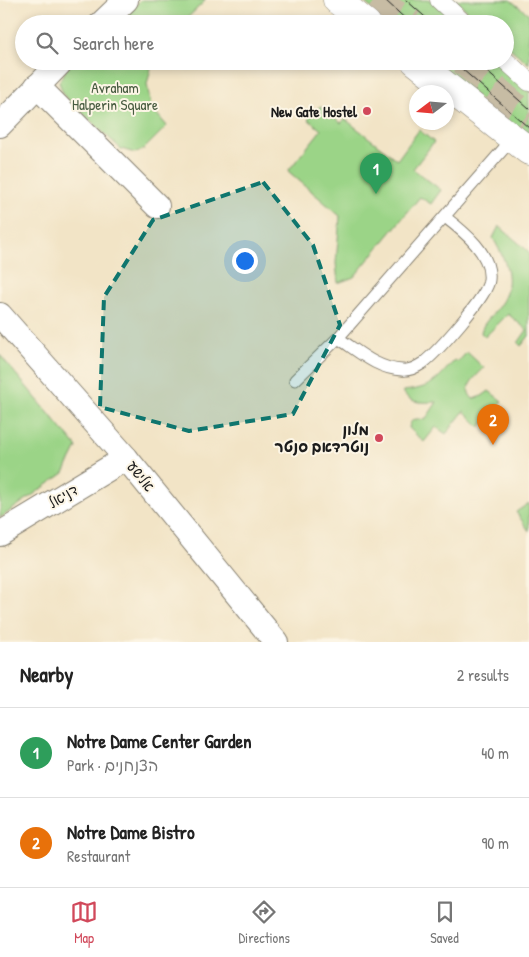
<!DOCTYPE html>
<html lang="en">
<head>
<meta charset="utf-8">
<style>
	:root { --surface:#fff; --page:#f2f2f2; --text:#222; --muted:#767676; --line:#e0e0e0; --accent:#d1495b }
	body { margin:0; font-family:"Patrick Hand","Playpen Sans Hebrew",sans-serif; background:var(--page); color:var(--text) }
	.compass { position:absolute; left:409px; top:85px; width:45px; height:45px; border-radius:50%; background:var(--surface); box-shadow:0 2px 8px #0003; rotate:254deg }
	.you { position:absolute; left:244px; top:260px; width:18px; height:18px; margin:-12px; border:4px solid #fff; border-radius:50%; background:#1a73e8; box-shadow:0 0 0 8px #1a73e833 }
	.badge { display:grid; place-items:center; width:32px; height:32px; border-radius:50%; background:var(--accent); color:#fff; font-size:16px; font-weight:700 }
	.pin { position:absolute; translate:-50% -41px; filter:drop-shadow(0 1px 2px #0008) }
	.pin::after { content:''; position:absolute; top:26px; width:18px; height:15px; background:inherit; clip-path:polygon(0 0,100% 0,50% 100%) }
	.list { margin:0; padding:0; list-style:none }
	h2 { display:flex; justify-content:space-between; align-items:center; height:65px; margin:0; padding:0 20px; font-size:21px }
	h2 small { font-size:16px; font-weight:400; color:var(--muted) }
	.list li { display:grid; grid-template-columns:32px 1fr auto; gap:15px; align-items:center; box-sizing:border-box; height:90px; padding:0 20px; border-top:1px solid var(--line) }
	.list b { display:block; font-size:19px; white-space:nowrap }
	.list p { margin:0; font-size:16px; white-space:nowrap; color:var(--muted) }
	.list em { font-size:16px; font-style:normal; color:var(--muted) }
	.icon { flex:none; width:28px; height:28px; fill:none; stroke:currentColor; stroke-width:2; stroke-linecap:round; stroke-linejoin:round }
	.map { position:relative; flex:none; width:529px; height:642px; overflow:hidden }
	.search { position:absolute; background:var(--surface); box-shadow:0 2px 8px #0003; left:15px; right:15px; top:15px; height:55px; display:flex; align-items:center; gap:12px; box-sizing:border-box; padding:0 18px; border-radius:28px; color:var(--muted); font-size:19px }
	.sheet { height:245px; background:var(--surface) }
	nav { display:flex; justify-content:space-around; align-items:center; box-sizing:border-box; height:70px; border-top:1px solid var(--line); background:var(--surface); font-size:14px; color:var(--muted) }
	nav a { display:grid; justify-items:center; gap:2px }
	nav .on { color:var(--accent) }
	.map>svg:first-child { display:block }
</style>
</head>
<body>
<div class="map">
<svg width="529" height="642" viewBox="0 0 529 642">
	<rect width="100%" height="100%" fill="#fcf5e5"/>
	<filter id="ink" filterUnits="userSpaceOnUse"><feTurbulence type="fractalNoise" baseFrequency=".02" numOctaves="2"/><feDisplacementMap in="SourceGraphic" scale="10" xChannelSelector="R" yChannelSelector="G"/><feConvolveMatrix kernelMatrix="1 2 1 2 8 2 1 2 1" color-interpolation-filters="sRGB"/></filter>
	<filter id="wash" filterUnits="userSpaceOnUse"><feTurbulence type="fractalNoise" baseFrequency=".0096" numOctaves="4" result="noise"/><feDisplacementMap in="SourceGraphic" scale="20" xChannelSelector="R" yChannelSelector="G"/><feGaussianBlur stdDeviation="1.12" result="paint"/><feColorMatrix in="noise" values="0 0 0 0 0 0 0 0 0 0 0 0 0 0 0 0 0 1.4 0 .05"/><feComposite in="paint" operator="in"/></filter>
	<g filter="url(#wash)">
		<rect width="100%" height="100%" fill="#f2e4c6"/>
		<g fill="#9bd487" stroke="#5c7852">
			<polygon points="141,0 206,0 181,24 115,24"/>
			<polygon points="362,0 433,0 460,24 389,24"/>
			<polygon points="455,0 510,0 529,14 529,38 528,41 529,42 529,64 505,44 505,24 482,24"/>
			<polygon points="74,61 153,61 147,84 151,107 167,126 144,149 135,153 121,149 64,96 59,82 67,68"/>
			<polygon points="434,61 504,61 529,83 529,141"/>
			<polygon points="320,106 341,123 345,119 397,160 419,130 434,142 413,169 441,190 431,204 420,197 354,277 338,283 336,263 340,216 288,171 321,130 308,119"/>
			<path d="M499 226 529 252V336L521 346 518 343 527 330 508 314 485 337 481 333C482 324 490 318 496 310 517 284 508 265 493 238Z"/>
			<path d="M467 352 484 368C476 377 461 387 473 399L482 396 489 391 502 401 480 427 464 411 446 434 436 427 424 442 409 428C410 418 417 418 425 420L437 402C425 402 409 405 403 391 433 388 435 381 455 360L458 362Z"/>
			<polygon points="0,355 77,447 64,473 0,518"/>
			<polygon points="529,503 529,531 516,512"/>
		</g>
	</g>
	<g filter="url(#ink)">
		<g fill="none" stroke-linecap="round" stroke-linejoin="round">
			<g stroke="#c7bca4" stroke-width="28" stroke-dasharray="28 14" stroke-linecap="butt">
				<polyline points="374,0 412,24"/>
				<polyline points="463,61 529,118"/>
			</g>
			<g stroke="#878071" stroke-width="13">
				<g id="service">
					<path d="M338 338C358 351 377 369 402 370 409 371 417 367 423 363 437 352 488 296 489 280 492 253 463 231 445 217"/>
					<polyline points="295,380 338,338 513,138"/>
				</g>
			</g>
			<g stroke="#878071" stroke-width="19">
				<g id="pedestrian">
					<polyline points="439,0 465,24"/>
					<polyline points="505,60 529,82"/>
				</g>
			</g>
			<g stroke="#878071" stroke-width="26">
				<g id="minor">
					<polyline points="101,24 126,0"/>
					<polyline points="37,86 157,206"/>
					<polyline points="0,125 62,61"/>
					<polyline points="0,315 126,458 276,642"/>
					<polyline points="0,534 126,458"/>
				</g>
			</g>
			<g stroke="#878071" stroke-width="29">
				<g id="tertiary">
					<polyline points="337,0 367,24"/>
					<polyline points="415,61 529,151"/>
				</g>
			</g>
			<use href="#service" stroke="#fff" stroke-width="11"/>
			<use href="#pedestrian" stroke="#fff" stroke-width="18"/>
			<use href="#minor" stroke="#fff" stroke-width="24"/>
			<use href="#tertiary" stroke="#fff" stroke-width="28"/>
			<g stroke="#1c1c1c" stroke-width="1">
				<polyline points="385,0 411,24"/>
				<polyline points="406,0 433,24"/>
				<polyline points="453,61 529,128"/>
				<polyline points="475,61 529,109"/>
			</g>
		</g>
	</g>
	<path fill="#0f766e" fill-opacity="0.2" stroke="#0f766e" stroke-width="4" stroke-dasharray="10 6" stroke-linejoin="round" d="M263 182 313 245 340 325 293 414 189 431 100 407 104 297 153 220Z"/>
	<g fill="#d1495b" stroke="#fcf5e5" stroke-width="2">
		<circle cx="367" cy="111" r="5"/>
		<circle cx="379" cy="438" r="5"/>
	</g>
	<g text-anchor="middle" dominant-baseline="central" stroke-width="4" stroke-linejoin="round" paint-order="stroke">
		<g font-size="15" fill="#485c41" stroke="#fcf5e5">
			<text x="115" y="87">Avraham<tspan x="115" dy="17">Halperin Square</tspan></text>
		</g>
		<g font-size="15" font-weight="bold" fill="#1c1c1c" stroke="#fcf5e5" text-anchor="end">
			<text x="357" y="111">New Gate Hostel</text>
			<text x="369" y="429">מלון<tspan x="369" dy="17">נוטרדאם סנטר</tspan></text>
		</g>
		<g font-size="15" fill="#1c1c1c" stroke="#fcf5e5">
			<text transform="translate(141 476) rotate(51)">אלישע</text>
			<text transform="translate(63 496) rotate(-31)">דניאל</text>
		</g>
	</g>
</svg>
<svg class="compass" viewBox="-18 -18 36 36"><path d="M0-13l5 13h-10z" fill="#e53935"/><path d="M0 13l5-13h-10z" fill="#767676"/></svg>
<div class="you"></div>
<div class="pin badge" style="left:376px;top:194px;background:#2e9e5b">1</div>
<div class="pin badge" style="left:493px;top:445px;background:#e8710a">2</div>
<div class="search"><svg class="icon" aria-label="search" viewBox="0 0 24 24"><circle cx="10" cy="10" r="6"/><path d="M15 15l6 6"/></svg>Search here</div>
</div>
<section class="sheet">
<h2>Nearby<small>2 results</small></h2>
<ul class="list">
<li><span class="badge" style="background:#2e9e5b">1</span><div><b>Notre Dame Center Garden</b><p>Park · הצנחנים</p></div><em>40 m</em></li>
<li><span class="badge" style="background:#e8710a">2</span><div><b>Notre Dame Bistro</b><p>Restaurant</p></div><em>90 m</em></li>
</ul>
</section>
<nav>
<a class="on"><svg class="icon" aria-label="map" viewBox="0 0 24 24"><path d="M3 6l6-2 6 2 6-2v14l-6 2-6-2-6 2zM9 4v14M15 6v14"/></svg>Map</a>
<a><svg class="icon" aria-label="directions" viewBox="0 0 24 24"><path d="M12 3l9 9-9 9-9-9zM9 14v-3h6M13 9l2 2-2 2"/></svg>Directions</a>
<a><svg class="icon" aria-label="saved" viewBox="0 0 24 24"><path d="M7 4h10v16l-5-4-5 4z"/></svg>Saved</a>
</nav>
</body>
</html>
